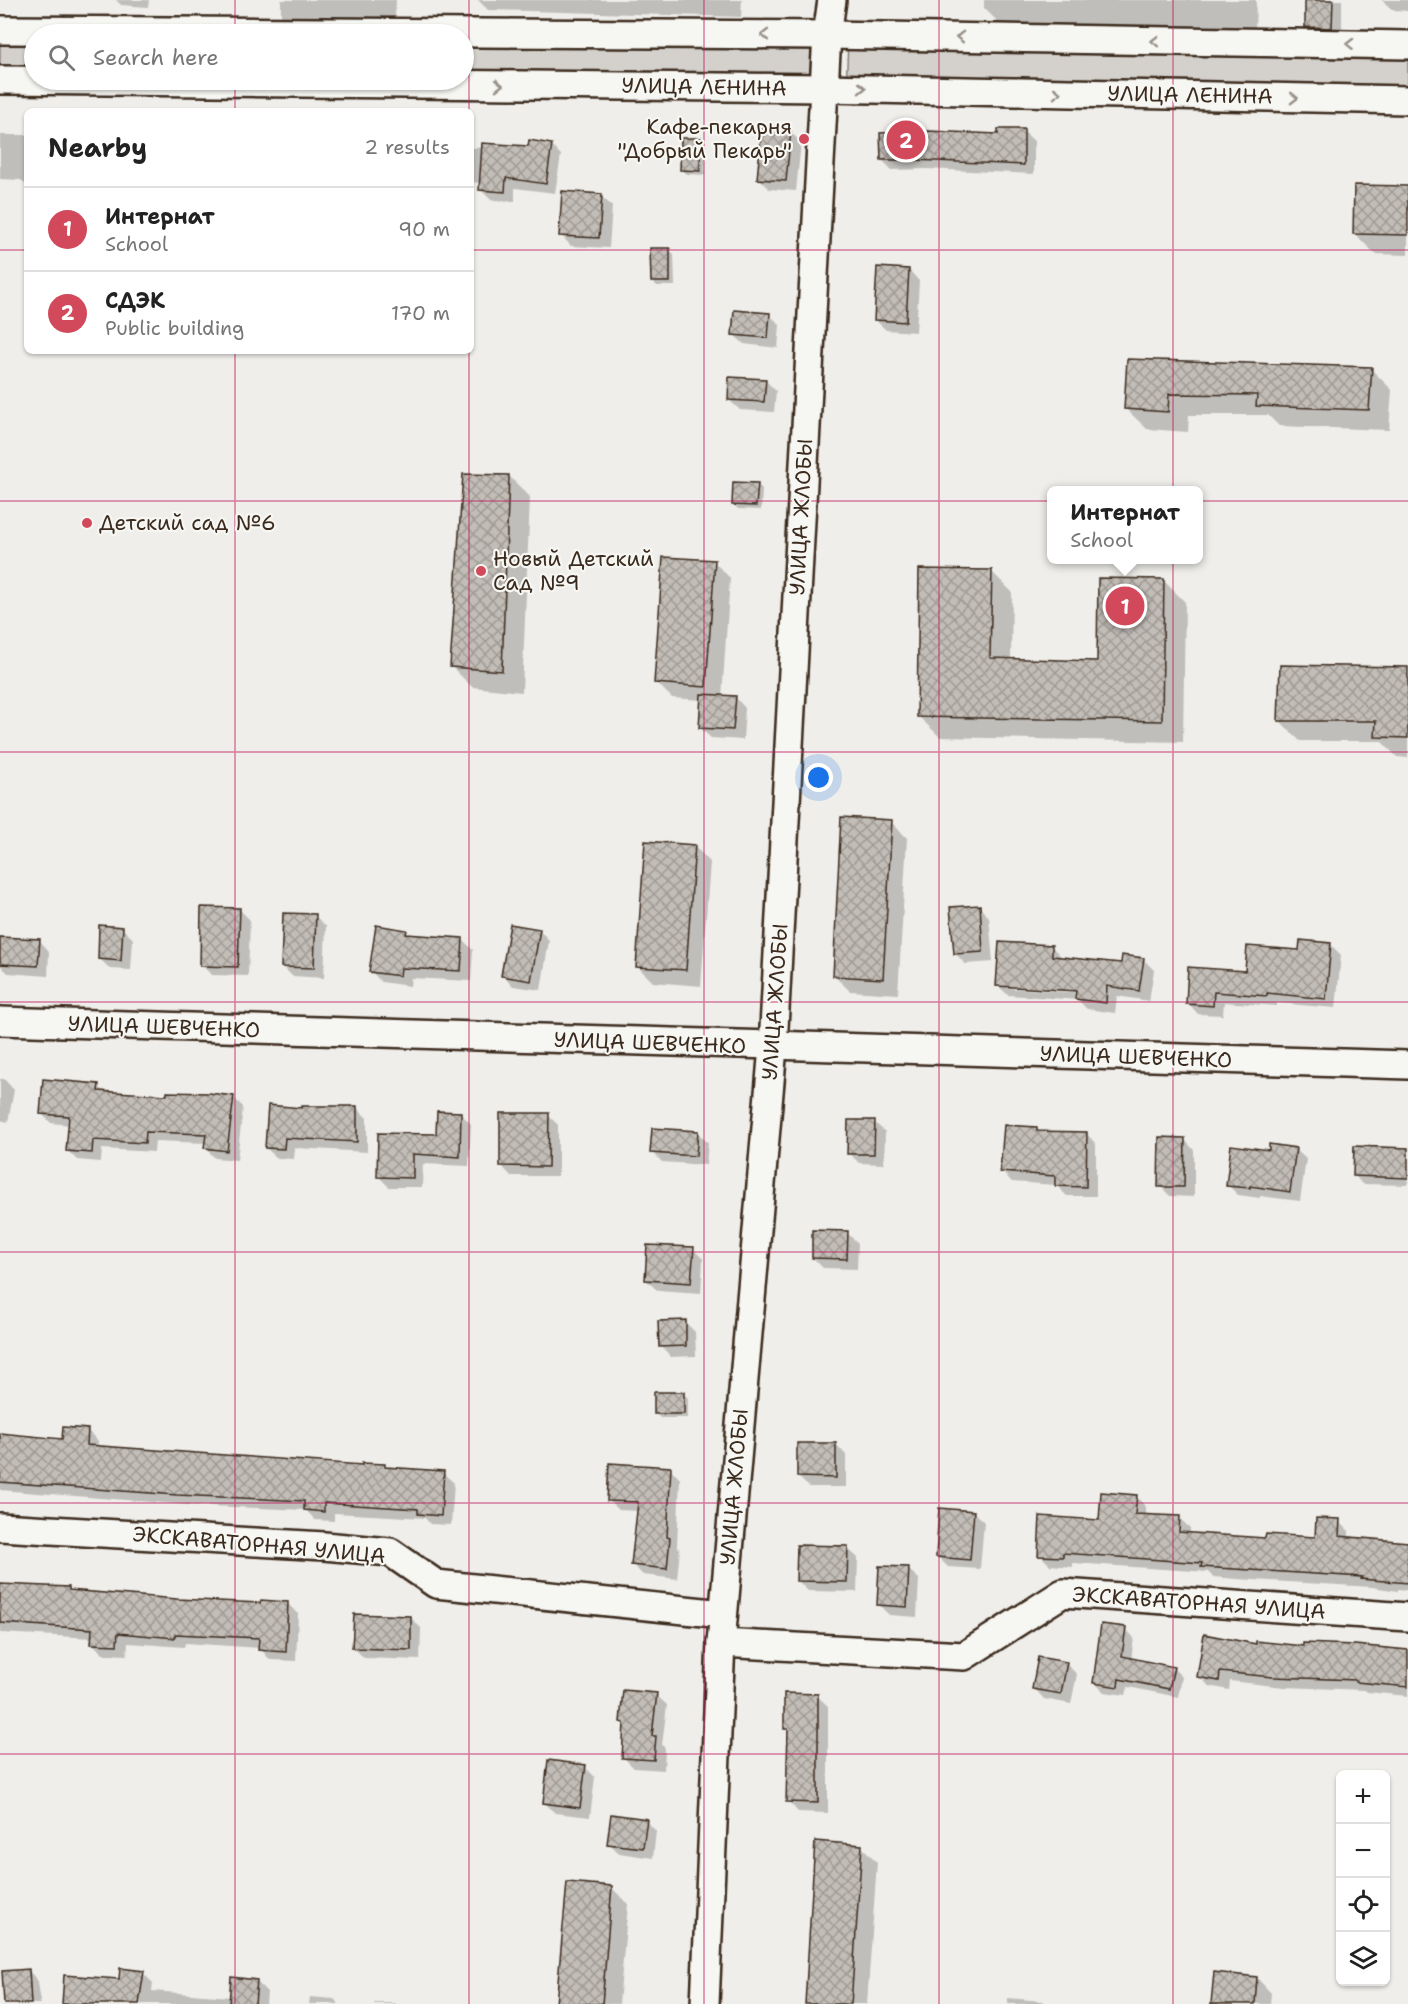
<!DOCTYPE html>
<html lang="en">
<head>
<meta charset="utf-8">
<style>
	:root { --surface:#fff; --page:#f2f2f2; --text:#222; --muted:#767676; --line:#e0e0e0; --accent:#d1495b }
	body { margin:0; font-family:"Shantell Sans",sans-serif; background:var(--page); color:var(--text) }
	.controls { position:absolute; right:18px; bottom:18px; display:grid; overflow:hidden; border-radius:9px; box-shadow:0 2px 4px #0004 }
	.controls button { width:54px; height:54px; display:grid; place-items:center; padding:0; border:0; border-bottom:2px solid var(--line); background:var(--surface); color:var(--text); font:30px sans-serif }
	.you { position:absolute; left:819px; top:778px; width:21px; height:21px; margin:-15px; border:4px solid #fff; border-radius:50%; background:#1a73e8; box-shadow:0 0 0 9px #1a73e833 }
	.badge { display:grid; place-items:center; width:39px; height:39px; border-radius:50%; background:var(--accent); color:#fff; font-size:20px; font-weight:700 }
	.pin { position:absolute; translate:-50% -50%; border:3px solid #fff; box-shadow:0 2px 6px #0006 }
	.popup { position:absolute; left:1047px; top:486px; width:156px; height:78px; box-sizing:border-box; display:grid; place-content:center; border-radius:9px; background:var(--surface); filter:drop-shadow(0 2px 4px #0005); font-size:20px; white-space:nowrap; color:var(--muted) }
	.popup b { font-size:22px; color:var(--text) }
	.popup::after { content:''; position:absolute; left:50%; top:100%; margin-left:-12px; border:12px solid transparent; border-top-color:var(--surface) }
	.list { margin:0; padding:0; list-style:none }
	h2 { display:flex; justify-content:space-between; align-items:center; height:78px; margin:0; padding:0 24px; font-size:26px }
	h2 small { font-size:20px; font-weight:400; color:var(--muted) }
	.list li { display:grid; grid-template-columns:39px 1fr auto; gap:18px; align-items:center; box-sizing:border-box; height:84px; padding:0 24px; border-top:2px solid var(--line) }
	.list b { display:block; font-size:22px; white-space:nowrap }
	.list p { margin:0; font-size:20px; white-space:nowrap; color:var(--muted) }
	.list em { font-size:20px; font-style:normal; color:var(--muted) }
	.icon { flex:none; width:33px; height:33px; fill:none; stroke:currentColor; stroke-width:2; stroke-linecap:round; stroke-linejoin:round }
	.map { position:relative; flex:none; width:1408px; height:2004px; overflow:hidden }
	.search { position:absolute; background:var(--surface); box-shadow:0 2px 4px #0004; left:24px; top:24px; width:450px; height:66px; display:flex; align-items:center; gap:15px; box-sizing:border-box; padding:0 21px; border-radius:33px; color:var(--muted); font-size:22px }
	.panel { position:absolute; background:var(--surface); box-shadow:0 2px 4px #0004; left:24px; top:108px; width:450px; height:246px; border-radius:9px }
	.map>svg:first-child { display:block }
</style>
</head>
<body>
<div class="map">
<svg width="1408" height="2004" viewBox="0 0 1408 2004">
	<defs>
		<pattern id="building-cross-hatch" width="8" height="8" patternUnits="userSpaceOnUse" patternTransform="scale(1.5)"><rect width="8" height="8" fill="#c2bdb7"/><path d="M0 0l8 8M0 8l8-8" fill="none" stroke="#9f9a94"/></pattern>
	</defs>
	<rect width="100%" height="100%" fill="#efeeea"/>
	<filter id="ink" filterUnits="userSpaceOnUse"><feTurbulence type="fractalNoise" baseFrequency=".0167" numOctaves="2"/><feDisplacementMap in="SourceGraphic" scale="12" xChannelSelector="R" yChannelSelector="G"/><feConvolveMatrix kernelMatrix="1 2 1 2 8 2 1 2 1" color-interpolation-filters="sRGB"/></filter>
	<g filter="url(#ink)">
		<g fill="#d4d1cc" stroke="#887e75" stroke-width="1.5">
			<polygon points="0,35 34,35 34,80 464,80 464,37 838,38 836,96 0,81"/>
			<polygon points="848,39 1408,50 1408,102 846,96"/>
		</g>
		<g fill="#0003" fill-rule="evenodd">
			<polygon points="111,0 149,0 148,7 121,5 116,0"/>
			<polygon points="281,0 396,0 394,31 296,30 281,15"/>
			<polygon points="478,0 742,0 741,17 488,10"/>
			<polygon points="984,0 1256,0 1255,35 1005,29 984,8"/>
			<polygon points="1306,0 1342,0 1342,37 1316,37 1306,27"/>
			<polygon points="1382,0 1408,0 1408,11 1392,10"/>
			<polygon points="1023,131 1034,141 1034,174 926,169 892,170 882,160"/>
			<polygon points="790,132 801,142 796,191 769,189 759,178"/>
			<polygon points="0,135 27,135 27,186 21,180 0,179"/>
			<polygon points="701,140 706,145 705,175 687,174 682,170"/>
			<polygon points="551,145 561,155 555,193 515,188 515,201 491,200 481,190 481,183 471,182 471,148"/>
			<polygon points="1408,188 1408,255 1375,254 1354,233"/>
			<polygon points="601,196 612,206 609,248 571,246 561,235"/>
			<polygon points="669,250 674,254 675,286 657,286 652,281"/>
			<polygon points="909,270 919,281 916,332 886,330 875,320"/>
			<polygon points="770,315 780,325 778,348 744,344 733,334"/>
			<polygon points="1129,360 1371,369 1392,390 1389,430 1279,426 1268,415 1189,415 1188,432 1147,429 1125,408"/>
			<polygon points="765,380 776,391 774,412 740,410 729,400"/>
			<polygon points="509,476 530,497 522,692 472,687 451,666"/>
			<polygon points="757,484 762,489 761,510 738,509 733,504"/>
			<polygon points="714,562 730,578 722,697 735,697 745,708 743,740 711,738 700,728 702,700 672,698 656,682"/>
			<polygon points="991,571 1012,592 1011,660 1098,662 1164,581 1185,602 1183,742 940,737 918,716"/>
			<polygon points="1408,669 1408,758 1397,757 1381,741 1300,741 1279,720"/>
			<polygon points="891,822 907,838 898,994 850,991 834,976"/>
			<polygon points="694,846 710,862 701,986 653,982 637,966"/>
			<polygon points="979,907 989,917 993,962 965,964 955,953"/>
			<polygon points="239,909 250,920 248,976 212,975 201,965"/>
			<polygon points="315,916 326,926 324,978 292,976 282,966"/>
			<polygon points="122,928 133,939 131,970 110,969 99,958"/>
			<polygon points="539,930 549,940 541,990 513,986 503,975"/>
			<polygon points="406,932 410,936 462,939 473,950 471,981 411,978 410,986 381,982 371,971"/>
			<polygon points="0,938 39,940 49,951 48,976 8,973 0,965"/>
			<polygon points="1330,944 1341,955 1336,1008 1277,1003 1277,1006 1224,1002 1223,1015 1198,1014 1188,1003 1247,972 1300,952"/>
			<path d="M1052 947 1062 957 1122 965 1143 959 1154 970 1149 1001 1117 996 1115 1013 1087 1009 1078 1000 1008 995 997 985ZM1006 985 1083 990V993L1006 988Z"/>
			<polygon points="0,1079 4,1079 14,1090 8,1122 0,1120"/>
			<polygon points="98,1086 106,1093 233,1097 243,1107 237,1160 215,1158 205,1148 206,1143 155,1141 154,1152 102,1149 101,1162 77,1160 67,1150 70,1125 51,1123 41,1113"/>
			<polygon points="357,1108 367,1118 367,1152 295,1148 294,1159 277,1158 266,1148 304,1110"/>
			<polygon points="461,1114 471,1124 469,1166 423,1164 422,1187 389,1187 379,1177 438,1136"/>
			<polygon points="548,1115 558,1125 558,1176 511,1176 501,1165"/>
			<polygon points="874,1122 885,1132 884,1164 859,1163 849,1153"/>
			<polygon points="1037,1129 1041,1133 1086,1133 1096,1144 1096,1196 1067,1196 1056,1185 1012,1182 1002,1172"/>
			<polygon points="697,1132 708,1143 706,1165 662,1162 652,1152"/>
			<polygon points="1184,1139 1194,1150 1194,1197 1170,1196 1160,1186"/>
			<polygon points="1295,1149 1306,1159 1300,1201 1260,1196 1260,1198 1238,1195 1228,1185 1270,1151"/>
			<polygon points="1408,1149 1408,1185 1362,1184 1355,1176"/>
			<polygon points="847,1233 858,1243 857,1269 823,1268 813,1258"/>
			<polygon points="693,1249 703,1259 701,1293 657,1290 646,1280"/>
			<polygon points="685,1322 695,1332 696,1356 671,1357 661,1346"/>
			<polygon points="684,1394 688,1398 688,1418 660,1418 655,1413"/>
			<polygon points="88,1431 98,1441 98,1447 363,1466 385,1466 388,1468 443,1473 454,1483 451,1525 430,1524 425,1518 334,1513 334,1521 315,1520 306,1510 188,1505 0,1490 0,1434 64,1441"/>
			<polygon points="836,1444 846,1455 846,1487 809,1487 798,1477"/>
			<polygon points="670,1468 680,1479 677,1546 680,1549 677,1579 643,1575 633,1565 638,1511 619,1510 608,1500"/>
			<polygon points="1136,1496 1146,1507 1146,1516 1179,1518 1190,1528 1190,1534 1267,1540 1316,1539 1339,1521 1349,1531 1349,1538 1408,1543 1408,1590 1398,1589 1398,1591 1372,1587 1237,1579 1213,1577 1208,1572 1073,1563 1073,1567 1050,1565 1040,1555 1101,1521"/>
			<polygon points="973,1512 984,1522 980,1569 948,1567 937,1556"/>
			<polygon points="847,1548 858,1558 857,1592 808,1591 798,1581"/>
			<polygon points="908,1569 919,1579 917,1617 889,1615 879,1605"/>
			<polygon points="0,1585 68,1588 71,1591 177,1600 262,1605 287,1603 298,1614 296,1661 270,1660 260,1648 185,1643 184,1647 128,1643 127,1655 103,1654 92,1643 93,1638 0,1633"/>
			<polygon points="411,1618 421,1628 420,1660 364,1658 354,1648"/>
			<polygon points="1126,1629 1134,1638 1131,1660 1173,1668 1182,1677 1178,1697 1128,1687 1126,1695 1104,1692 1095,1683"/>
			<polygon points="1257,1645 1408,1654 1408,1696 1367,1692 1365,1690 1284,1687 1230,1681 1229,1690 1209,1686 1199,1676"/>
			<polygon points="1066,1664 1077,1674 1071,1704 1044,1699 1034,1688"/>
			<polygon points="656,1695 667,1705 662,1745 665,1748 664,1770 634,1768 623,1757 625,1725 621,1722"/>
			<polygon points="817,1696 828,1706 828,1813 798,1812 788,1801 789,1732 785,1728"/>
			<polygon points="585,1767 595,1777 590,1817 555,1813 544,1802"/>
			<polygon points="646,1821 656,1831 653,1858 619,1853 609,1843"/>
			<polygon points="861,1846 877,1862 867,2004 806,2004"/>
			<polygon points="612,1888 628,1904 619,2004 558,2004"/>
			<polygon points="28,1970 38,1981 40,2004 6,2004"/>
			<polygon points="143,1973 153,1983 152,1991 231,1997 256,1981 267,1992 266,2004 63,2004"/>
			<polygon points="1257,1978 1271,1993 1270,2004 1212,2004"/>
			<polygon points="310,1997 334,1999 339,2004 309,2004"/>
			<polygon points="1008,1998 1042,2001 1045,2004 1008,2004"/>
			<polygon points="374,2003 395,2003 396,2004 374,2004"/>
		</g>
		<g fill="url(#building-cross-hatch)" stroke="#3b2a1e" stroke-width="1.5">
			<polygon points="1305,0 1333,0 1332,28 1305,27"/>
			<polygon points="762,127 791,130 786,181 757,179"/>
			<polygon points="998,129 1024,129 1024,165 914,160 881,160 880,133 928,131 998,134"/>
			<polygon points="681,138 701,138 700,171 680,170"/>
			<polygon points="529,140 552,144 546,184 506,178 505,192 479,190 482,143 528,146"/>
			<polygon points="1354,185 1408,186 1408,235 1353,234"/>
			<polygon points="562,191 602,194 599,238 559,236"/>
			<polygon points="650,248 670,248 670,282 651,282"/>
			<polygon points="877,267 909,269 906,322 874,320"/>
			<polygon points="734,310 770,313 768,338 732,335"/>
			<polygon points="1127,359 1372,367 1369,410 1256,406 1257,395 1169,394 1168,412 1124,409"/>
			<polygon points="729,377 766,379 764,402 728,400"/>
			<polygon points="463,474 509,475 502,671 450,667"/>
			<polygon points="733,482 758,483 756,506 732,505"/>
			<polygon points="663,557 715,560 706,687 654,683"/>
			<polygon points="919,569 992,570 990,658 1097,661 1098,578 1164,579 1162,721 917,717"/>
			<polygon points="1280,665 1408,667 1408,738 1375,737 1376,721 1278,721"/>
			<polygon points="701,694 736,696 733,730 699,728"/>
			<polygon points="841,817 892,820 883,979 833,976"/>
			<polygon points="645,841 695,845 686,970 636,967"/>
			<polygon points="980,905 983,952 954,954 950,907"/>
			<polygon points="201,907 240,908 238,967 200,966"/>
			<polygon points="283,913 316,914 314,968 281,967"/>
			<polygon points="510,924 540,929 531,981 501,976"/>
			<polygon points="99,925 123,927 121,961 98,959"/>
			<polygon points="376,925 407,930 406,934 463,938 461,971 401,968 400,976 369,972"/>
			<polygon points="0,937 40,939 38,966 0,964"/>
			<polygon points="1300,940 1331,943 1326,999 1267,993 1267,996 1214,992 1213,1006 1186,1004 1188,967 1245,971 1247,946 1299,950"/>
			<polygon points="999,942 1052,945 1052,956 1121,963 1122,955 1144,958 1139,991 1107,986 1106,1003 1075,999 1076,991 996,986"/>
			<polygon points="43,1079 99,1084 98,1091 167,1095 167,1092 209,1093 234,1096 227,1151 204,1148 206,1134 146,1132 145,1143 93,1140 92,1153 66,1151 69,1116 40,1114"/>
			<polygon points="268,1105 302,1108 302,1106 357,1106 357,1142 285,1138 284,1149 265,1148"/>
			<polygon points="437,1111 461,1112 460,1157 413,1154 413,1178 377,1177 378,1133 436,1134"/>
			<polygon points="500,1113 549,1113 548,1167 500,1166"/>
			<polygon points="848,1120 875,1120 874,1154 847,1154"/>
			<polygon points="1004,1125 1037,1127 1037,1131 1087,1132 1086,1187 1055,1186 1055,1176 1000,1172"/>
			<polygon points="652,1128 698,1131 696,1156 650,1153"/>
			<polygon points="1159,1137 1185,1138 1184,1187 1158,1187"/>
			<polygon points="1269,1144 1296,1148 1290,1192 1250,1186 1250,1188 1226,1186 1231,1145 1269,1150"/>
			<polygon points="1354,1146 1408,1148 1408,1178 1353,1176"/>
			<polygon points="812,1230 848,1231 847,1259 812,1258"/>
			<polygon points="647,1245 694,1247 691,1283 645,1280"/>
			<polygon points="686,1320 686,1346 659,1347 658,1321"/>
			<rect x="654" y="1392" width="30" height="22"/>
			<polygon points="63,1427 88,1429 87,1445 362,1465 362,1463 385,1464 385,1467 444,1471 441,1516 418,1514 418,1509 324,1503 324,1512 304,1510 304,1501 177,1495 0,1482 0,1433 62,1439"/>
			<polygon points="797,1443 836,1443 836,1478 797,1477"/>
			<polygon points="609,1463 671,1467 667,1537 670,1538 667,1569 631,1565 638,1502 607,1501"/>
			<polygon points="1101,1492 1137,1495 1135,1514 1180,1516 1179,1532 1265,1538 1266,1534 1315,1537 1316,1518 1340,1519 1339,1536 1408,1542 1408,1583 1361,1579 1362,1577 1201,1567 1202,1563 1063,1553 1063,1557 1038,1556 1040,1516 1099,1520"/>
			<polygon points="939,1508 974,1511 970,1560 936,1557"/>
			<polygon points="797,1545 848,1546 847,1582 796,1581"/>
			<polygon points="879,1566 909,1567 907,1607 877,1605"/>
			<polygon points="0,1584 69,1587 69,1590 177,1599 260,1603 261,1600 288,1602 286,1652 258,1650 259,1638 175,1634 175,1638 118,1633 117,1645 91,1644 92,1629 0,1623"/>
			<polygon points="354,1614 411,1616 411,1650 352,1648"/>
			<polygon points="1101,1624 1126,1627 1122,1656 1174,1667 1169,1689 1119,1679 1118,1687 1093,1683"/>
			<polygon points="1204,1634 1256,1644 1256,1641 1303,1646 1303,1643 1355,1645 1408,1650 1408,1687 1356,1682 1356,1680 1273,1677 1220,1672 1219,1681 1197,1677"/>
			<polygon points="1038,1657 1067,1662 1061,1694 1032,1689"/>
			<polygon points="623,1690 657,1693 652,1736 656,1736 654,1760 622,1758 624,1723 620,1722"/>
			<polygon points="784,1693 818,1694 818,1803 786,1802 788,1729 784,1729"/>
			<polygon points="548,1760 586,1765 580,1808 543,1803"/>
			<polygon points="611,1814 647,1819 643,1848 607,1844"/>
			<polygon points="815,1841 862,1845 851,2004 805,2004"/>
			<polygon points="567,1882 612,1886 602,2004 556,2004"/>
			<polygon points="120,1968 144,1971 139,2004 62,2004 64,1975 119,1979"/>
			<polygon points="29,1969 31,2004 4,2004 2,1971"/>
			<polygon points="1214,1972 1257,1977 1255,2004 1211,2004"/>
			<polygon points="231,1977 257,1980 255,2004 229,2004"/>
		</g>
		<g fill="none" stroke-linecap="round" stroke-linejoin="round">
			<g stroke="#3b2a1e" stroke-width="32">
				<g id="minor">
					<polyline points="0,30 827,35 1408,45"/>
					<polyline points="0,80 824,88 1408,100"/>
					<polyline points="0,1021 1408,1065"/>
					<polyline points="0,1527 324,1546 390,1552 436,1584 723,1614"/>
					<polyline points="721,1643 964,1656 1063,1593 1408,1617"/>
					<polyline points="705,2004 721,1643 773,1047 824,88 827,35 832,0"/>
				</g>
			</g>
			<use href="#minor" stroke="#f6f6f2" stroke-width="27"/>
		</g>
		<defs><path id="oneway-chevron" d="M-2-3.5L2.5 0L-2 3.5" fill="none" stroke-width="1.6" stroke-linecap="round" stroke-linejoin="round" transform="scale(1.5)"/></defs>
		<g stroke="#989088">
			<use href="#oneway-chevron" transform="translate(765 35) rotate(-180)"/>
			<use href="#oneway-chevron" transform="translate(960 37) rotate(-179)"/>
			<use href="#oneway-chevron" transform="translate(1155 41) rotate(-179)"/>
			<use href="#oneway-chevron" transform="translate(1350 44) rotate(-179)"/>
			<use href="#oneway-chevron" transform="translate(499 85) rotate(1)"/>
			<use href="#oneway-chevron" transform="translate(862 88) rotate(1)"/>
			<use href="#oneway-chevron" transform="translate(1057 93) rotate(1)"/>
			<use href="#oneway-chevron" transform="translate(1294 98) rotate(1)"/>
		</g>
	</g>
	<path fill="none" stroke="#c2185b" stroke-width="1.5" stroke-opacity="0.55" d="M235 0V34M469 0V111M704 0V2004M939 0V2004M1173 0V2004M235 80V111M0 250H27M471 250H1408M235 351V2004M469 351V2004M0 501H1408M0 752H1408M0 1002H1408M0 1252H1408M0 1503H1408M0 1754H1408"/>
	<g fill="#d1495b" stroke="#f6f6f2" stroke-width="2">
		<circle cx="804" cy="139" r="6"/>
		<circle cx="87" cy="523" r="6"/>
		<circle cx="481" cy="571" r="6"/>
	</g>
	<g text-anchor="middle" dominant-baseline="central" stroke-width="4.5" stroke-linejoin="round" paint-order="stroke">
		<g font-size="21" fill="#3b2a1e" stroke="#f6f6f2">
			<text transform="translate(704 87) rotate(1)">УЛИЦА ЛЕНИНА</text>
			<text transform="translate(1190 95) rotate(1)">УЛИЦА ЛЕНИНА</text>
			<text transform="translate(801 517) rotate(-87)">УЛИЦА ЖЛОБЫ</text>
			<text transform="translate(775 1002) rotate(-86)">УЛИЦА ЖЛОБЫ</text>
			<text transform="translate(164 1027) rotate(2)">УЛИЦА ШЕВЧЕНКО</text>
			<text transform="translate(650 1043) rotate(2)">УЛИЦА ШЕВЧЕНКО</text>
			<text transform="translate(1136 1057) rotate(2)">УЛИЦА ШЕВЧЕНКО</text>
			<text transform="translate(734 1487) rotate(-85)">УЛИЦА ЖЛОБЫ</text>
			<text transform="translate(259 1545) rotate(5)">ЭКСКАВАТОРНАЯ УЛИЦА</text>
			<text transform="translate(1199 1603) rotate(4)">ЭКСКАВАТОРНАЯ УЛИЦА</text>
		</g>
		<g font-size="21" fill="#3b2a1e" stroke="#f6f6f2" text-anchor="start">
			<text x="792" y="127" text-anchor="end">Кафе-пекарня<tspan x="792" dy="24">"Добрый Пекарь"</tspan></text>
			<text x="99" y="523">Детский сад №6</text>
			<text x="493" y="559">Новый Детский<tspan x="493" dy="24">Сад №9</tspan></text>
		</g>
	</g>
</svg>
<div class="controls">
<button>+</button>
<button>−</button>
<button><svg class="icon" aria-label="locate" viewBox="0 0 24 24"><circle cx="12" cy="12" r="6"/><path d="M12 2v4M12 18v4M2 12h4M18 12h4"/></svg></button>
<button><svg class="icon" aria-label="layers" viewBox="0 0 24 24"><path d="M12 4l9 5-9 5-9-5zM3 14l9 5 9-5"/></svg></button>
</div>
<div class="you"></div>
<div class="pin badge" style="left:1125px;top:606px">1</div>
<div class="popup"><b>Интернат</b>School</div>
<div class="pin badge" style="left:906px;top:140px">2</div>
<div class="search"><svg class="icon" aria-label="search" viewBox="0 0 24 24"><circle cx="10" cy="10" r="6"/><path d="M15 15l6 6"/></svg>Search here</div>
<section class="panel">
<h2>Nearby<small>2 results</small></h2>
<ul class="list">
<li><span class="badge">1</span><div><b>Интернат</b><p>School</p></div><em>90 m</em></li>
<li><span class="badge">2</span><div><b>СДЭК</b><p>Public building</p></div><em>170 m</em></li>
</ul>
</section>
</div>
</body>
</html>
